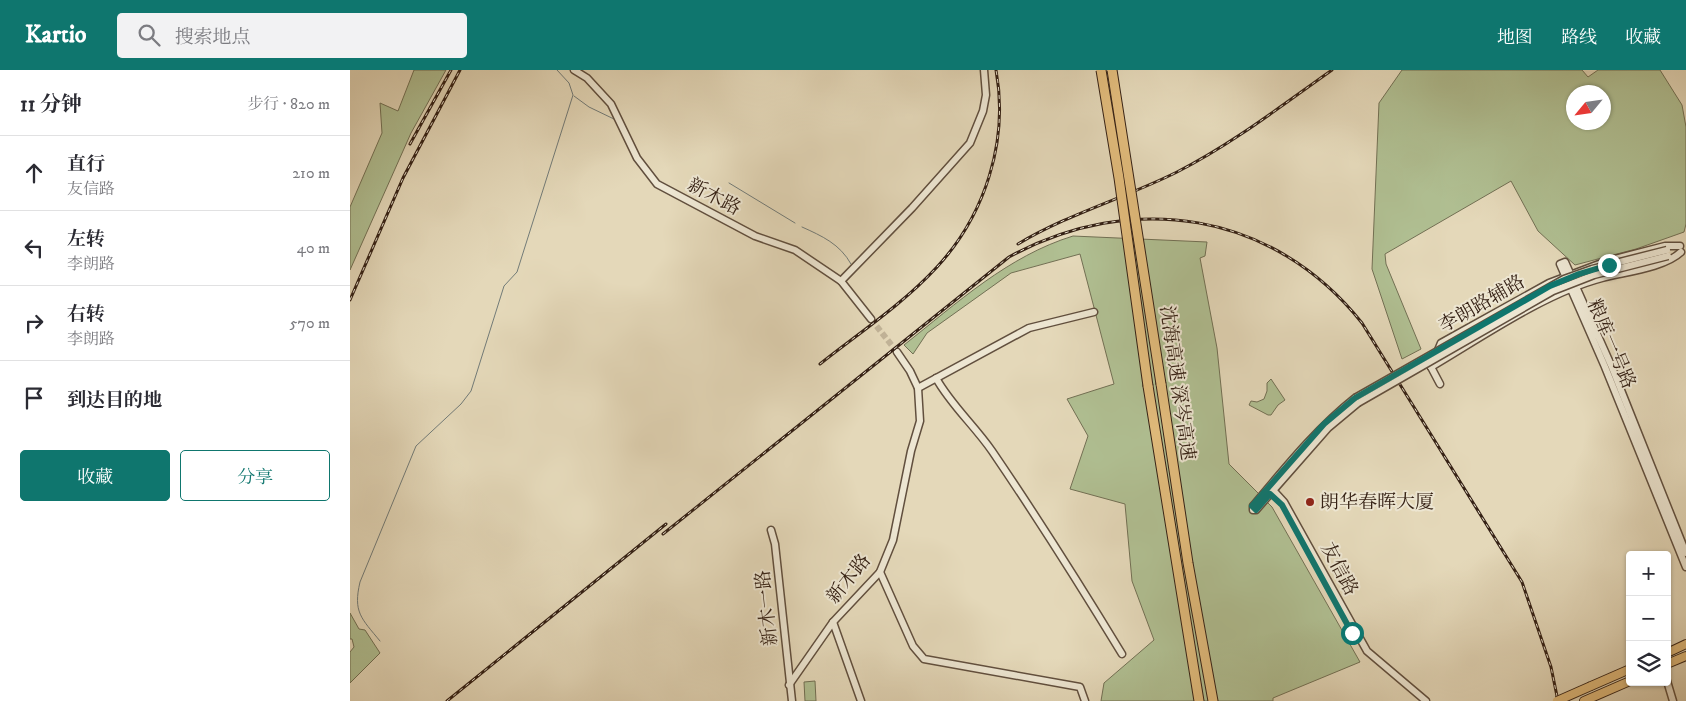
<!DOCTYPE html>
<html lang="zh">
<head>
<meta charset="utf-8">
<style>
	:root { --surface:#fff; --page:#f2f2f3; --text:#2b2b33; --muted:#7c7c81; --line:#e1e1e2; --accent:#0f766e }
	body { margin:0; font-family:"IM FELL DW Pica","Noto Serif SC",serif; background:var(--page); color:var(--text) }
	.controls { position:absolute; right:15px; bottom:15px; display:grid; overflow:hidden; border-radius:5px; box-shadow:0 1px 4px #0004 }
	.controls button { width:45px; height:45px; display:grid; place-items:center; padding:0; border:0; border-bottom:1px solid var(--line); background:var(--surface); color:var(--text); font:25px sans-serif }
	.compass { position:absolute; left:1216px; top:15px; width:45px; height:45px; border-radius:50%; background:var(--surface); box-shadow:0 1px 4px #0004; rotate:241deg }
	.stop { position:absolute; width:15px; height:15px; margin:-11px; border:4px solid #0f766e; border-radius:50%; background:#fff }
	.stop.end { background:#0f766e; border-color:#fff; box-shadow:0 1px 5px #0008 }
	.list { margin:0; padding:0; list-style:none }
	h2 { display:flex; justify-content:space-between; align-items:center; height:65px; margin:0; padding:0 20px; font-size:21px }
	h2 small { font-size:16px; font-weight:400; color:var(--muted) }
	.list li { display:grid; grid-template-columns:32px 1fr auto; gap:15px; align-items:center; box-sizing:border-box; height:75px; padding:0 20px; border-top:1px solid var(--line) }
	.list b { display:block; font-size:19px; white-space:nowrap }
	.list p { margin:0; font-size:16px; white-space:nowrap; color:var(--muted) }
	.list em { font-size:16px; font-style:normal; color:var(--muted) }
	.actions { display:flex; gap:10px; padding:15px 20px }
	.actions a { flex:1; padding:11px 0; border:1px solid var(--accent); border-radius:5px; text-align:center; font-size:18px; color:var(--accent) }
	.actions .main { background:var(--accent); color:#fff }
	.icon { flex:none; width:28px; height:28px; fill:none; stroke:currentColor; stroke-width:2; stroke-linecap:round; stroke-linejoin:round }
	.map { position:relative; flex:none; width:1336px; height:631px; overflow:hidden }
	header { display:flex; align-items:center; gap:30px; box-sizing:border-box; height:70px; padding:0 25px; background:var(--accent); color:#fff }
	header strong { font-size:24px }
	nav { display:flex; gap:28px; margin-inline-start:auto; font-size:18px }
	.search { width:350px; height:45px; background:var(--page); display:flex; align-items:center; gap:12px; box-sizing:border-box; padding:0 18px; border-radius:5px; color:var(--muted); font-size:19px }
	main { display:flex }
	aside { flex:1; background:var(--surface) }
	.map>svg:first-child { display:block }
</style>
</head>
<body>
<header>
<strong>Kartio</strong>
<div class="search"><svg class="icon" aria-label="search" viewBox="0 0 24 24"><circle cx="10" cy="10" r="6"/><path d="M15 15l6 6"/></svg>搜索地点</div>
<nav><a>地图</a><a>路线</a><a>收藏</a></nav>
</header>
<main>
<aside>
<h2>11 分钟<small>步行 · 820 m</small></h2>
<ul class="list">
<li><svg class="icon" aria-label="ahead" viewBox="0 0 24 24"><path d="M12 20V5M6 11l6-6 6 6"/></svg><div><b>直行</b><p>友信路</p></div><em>210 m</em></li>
<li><svg class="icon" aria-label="left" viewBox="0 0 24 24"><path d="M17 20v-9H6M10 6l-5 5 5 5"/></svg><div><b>左转</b><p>李朗路</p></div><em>40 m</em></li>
<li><svg class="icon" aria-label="right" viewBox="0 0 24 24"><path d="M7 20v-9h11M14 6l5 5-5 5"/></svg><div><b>右转</b><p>李朗路</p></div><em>570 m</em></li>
<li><svg class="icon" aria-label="arrive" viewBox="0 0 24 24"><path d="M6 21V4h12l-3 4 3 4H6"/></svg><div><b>到达目的地</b></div></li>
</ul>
<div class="actions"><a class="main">收藏</a><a>分享</a></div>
</aside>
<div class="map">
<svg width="1336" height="631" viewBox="0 0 1336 631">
	<rect width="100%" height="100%" fill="#e4d8b9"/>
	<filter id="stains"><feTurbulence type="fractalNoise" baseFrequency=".004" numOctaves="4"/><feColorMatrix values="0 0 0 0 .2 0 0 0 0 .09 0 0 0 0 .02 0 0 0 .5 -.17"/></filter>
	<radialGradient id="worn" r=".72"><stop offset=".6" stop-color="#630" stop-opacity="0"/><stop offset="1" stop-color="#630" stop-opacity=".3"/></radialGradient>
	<g fill="#b0bf92" stroke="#727054" fill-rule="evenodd">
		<polygon points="64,0 96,0 61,63 0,200 0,137 32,63 30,33 48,41"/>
		<path d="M1052 0H1232L1238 7 1248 0H1310L1332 35 1336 57V154L1334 162 1286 179 1225 195 1188 161 1161 111 1035 184 1036 194 1071 279 1052 289 1022 199 1029 33ZM1224 22H1254V52H1224Z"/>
		<path d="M723 166 857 172 855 186 850 188 867 278 879 394 922 437 1010 592 923 628V631H751L754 613 804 570 782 511 775 434 720 419 738 366 717 329 764 314 730 184 661 203 577 263 563 284 554 275C607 233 658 186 723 166Z"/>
		<polygon points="921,309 935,330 928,335 921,345 918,345 899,335 901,331 907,332 914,329 917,321 917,313"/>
		<polygon points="0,543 9,559 15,560 30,583 0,613 0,582 4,577 2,569 0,569"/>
		<polygon points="465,611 466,631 455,631 454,612"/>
	</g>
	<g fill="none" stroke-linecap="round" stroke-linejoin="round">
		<g stroke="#727b78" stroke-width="1">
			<polyline points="224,26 239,37 266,50"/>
			<polyline points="379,113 445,153"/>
			<path d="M452 157C472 166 490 174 501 194"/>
			<path d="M30 571C11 548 3 542 10 512L66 376 111 334 121 321 154 216 167 202 223 25 219 13 207 0"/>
		</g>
		<polyline stroke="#c1b398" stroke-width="6" stroke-dasharray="6 3" stroke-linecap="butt" points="521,249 547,282"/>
		<g stroke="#614f3e" stroke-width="9">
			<g id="minor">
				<polyline points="224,0 237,8 261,34 287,88 307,114 405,166 445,180 491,211 521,249"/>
				<polyline points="491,211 562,138 620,73 633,41 636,25 634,0"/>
				<polyline points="1081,297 1091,273 1199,213 1257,191 1315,176 1330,176"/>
				<path d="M1081 297C1132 267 1195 223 1252 208 1274 202 1314 198 1331 182"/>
				<polyline points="1081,297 1090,314"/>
				<path d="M586 308C601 335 624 355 642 381 687 447 730 515 772 584"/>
				<polyline points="568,318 679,258 744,242"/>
				<path d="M1005 328C966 359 935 398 903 436V440H906L978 358 1008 333"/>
				<polyline points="923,420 934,432 1017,581 1076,631"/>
				<polyline points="421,460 425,474 442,631"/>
				<polyline points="1336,483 1261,295 1215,192 1210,194 1255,297 1336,497"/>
				<polyline points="530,502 563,576 574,589 730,617 735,631"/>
				<polyline points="483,552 511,631"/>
				<polyline points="1317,611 1323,631"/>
				<polyline points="439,615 483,552 530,502 543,470 561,381 570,351 568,318 560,301 547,282"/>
			</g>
		</g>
		<g stroke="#352115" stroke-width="10">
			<g id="major">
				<polyline points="1317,583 1336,574"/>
				<polyline points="1317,594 1336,586"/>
				<polyline points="1241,616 1280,599"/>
				<polyline points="1234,631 1280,611"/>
			</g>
		</g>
		<g stroke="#352115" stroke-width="11">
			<g id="highway">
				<polyline points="811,314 838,493 863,631"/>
				<polyline points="798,316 849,631"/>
			</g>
		</g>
		<use href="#minor" stroke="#ede6d2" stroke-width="6"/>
		<use href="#major" stroke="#e2bc7c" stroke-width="8"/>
		<use href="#highway" stroke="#e2bc7c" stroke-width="9"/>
		<g stroke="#352115" stroke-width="3">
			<g id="rail">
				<polyline points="60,74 101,0"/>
				<path d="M668 174C718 144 775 128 827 102 882 74 931 36 982 0"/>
				<polyline points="0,230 53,108 110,0"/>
				<path d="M470 294C509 263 553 234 587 197 635 145 659 71 646 0"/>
				<path d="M313 464 659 187C782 120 923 141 1012 253L1172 512 1201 597 1208 631"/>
				<polyline points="97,631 316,454"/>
			</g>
		</g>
		<use href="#rail" stroke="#ede6d2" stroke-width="1" stroke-dasharray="4" stroke-linecap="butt"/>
		<g stroke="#614f3e" stroke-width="9" stroke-linecap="butt">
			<g id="minor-bridge">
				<polyline points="1005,328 1214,209 1242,199 1317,180"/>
				<polyline points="1008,333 1203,221 1244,205 1318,186"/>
			</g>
		</g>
		<g stroke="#352115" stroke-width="10" stroke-linecap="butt">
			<polyline id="major-bridge" points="1207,631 1241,616"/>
		</g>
		<g stroke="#352115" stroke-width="11" stroke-linecap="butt">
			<g id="highway-bridge">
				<polyline points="751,0 769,108 798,316"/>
				<polyline points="762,0 811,314"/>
			</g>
		</g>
		<use href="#minor-bridge" stroke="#ede6d2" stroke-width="6"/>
		<use href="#major-bridge" stroke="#e2bc7c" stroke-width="8"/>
		<use href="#highway-bridge" stroke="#e2bc7c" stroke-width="9"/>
	</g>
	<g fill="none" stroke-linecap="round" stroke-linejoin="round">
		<polyline stroke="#0f766e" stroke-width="6" points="1002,563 932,435 920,424 906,440 902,436 974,354 1005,328 1200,216 1229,204 1259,195"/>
	</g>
	<circle fill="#8f2418" stroke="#ede6d2" stroke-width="2" cx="960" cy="432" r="5"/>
	<g text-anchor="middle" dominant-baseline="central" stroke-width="4" stroke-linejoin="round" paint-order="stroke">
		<g font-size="19" fill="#352115" stroke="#ede6d2">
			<text transform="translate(364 127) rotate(28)">新木路</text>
			<text transform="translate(1132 234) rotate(-30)">李朗路辅路</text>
			<text transform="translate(1261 274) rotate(67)">粮库一号路</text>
			<text transform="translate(827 313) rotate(82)">沈海高速 深岑高速</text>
			<text transform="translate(989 499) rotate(62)">友信路</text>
			<text transform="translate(499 509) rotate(-51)">新木路</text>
			<text transform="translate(417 538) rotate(-96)">新木一路</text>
		</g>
		<g font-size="19" fill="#352115" stroke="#ede6d2" text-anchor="start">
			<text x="970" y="432">朗华春晖大厦</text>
		</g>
	</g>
	<rect width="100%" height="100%" filter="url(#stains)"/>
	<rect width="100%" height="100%" fill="url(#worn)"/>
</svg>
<div class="controls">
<button>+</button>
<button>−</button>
<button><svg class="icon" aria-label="layers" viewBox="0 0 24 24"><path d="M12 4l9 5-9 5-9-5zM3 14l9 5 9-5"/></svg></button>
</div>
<svg class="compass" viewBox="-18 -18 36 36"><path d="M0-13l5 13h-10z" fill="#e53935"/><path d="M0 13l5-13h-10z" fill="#7c7c81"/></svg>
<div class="stop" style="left:1002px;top:563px"></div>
<div class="stop end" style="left:1259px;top:195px"></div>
</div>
</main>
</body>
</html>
